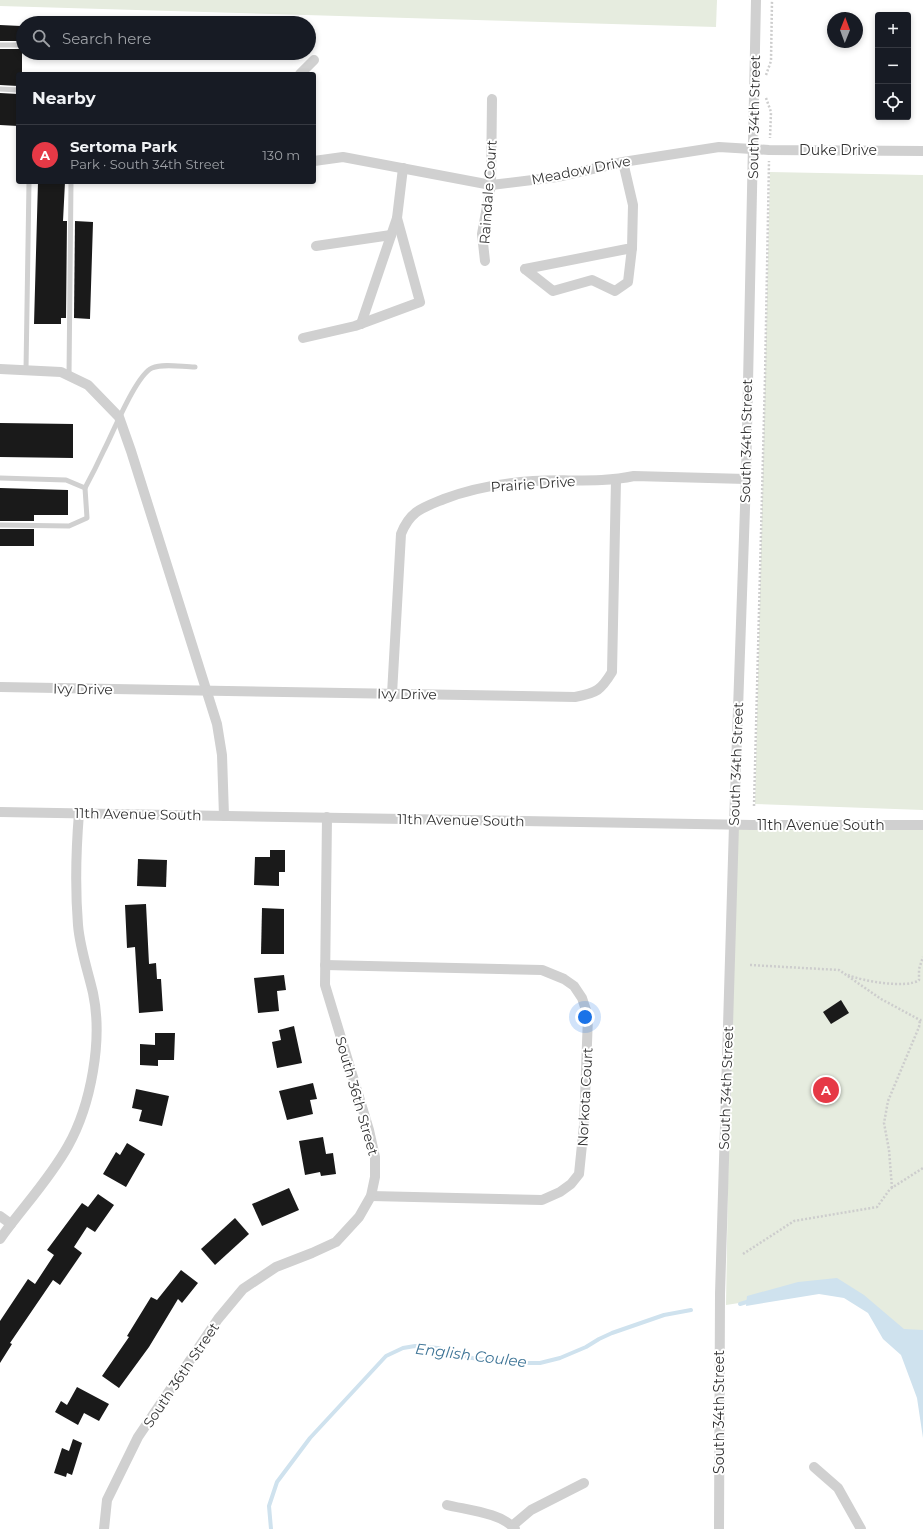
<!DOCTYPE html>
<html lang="en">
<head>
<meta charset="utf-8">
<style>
	:root { --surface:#171b24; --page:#20242c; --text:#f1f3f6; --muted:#9ea1a6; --line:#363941; --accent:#e63946 }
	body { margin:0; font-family:Montserrat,sans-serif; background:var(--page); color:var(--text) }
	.controls { position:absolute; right:12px; top:12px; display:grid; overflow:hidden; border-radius:4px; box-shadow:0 2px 6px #0003 }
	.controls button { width:36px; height:36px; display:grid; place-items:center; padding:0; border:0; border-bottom:1px solid var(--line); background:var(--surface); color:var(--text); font:20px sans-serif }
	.compass { position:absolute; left:827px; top:12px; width:36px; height:36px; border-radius:50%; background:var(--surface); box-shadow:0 2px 6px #0003; rotate:1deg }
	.you { position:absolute; left:585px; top:1017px; width:14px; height:14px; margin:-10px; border:3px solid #fff; border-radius:50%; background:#1a73e8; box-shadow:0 0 0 6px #1a73e833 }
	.badge { display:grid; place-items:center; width:26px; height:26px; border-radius:50%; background:var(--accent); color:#fff; font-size:13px; font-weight:700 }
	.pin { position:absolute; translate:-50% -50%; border:2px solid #fff; box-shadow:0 1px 4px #0006 }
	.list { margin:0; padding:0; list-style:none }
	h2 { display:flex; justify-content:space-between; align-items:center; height:52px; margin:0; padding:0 16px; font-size:17px }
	h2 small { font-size:13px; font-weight:400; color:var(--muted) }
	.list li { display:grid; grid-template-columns:26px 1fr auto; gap:12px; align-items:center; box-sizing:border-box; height:60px; padding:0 16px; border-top:1px solid var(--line) }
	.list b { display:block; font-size:15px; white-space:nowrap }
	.list p { margin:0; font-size:13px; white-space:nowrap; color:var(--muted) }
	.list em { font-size:13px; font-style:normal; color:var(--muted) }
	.icon { flex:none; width:22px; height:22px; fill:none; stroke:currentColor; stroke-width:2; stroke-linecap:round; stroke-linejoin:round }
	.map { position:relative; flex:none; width:923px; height:1529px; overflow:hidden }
	.search { position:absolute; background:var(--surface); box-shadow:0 2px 6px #0003; left:16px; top:16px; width:300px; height:44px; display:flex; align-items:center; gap:10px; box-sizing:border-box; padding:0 14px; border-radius:22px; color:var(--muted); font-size:15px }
	.panel { position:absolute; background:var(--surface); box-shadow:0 2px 6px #0003; left:16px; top:72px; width:300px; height:112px; border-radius:4px }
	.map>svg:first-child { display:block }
</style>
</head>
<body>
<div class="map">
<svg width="923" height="1529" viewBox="0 0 923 1529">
	<rect width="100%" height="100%" fill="#fff"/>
	<g fill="#e6ecdf">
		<polygon points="0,0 717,0 716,27 0,6"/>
		<polygon points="770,172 923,175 923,810 755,804"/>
		<polygon points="734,825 923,825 923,1344 864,1302 826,1290 726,1305"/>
	</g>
	<polygon fill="#cfe2ee" points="837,1278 864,1295 904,1329 923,1330 923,1438 917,1398 901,1355 883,1339 868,1313 844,1298 819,1294 746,1306 747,1296 798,1282"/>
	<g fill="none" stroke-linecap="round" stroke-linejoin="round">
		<g stroke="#cfe2ee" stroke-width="4">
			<polyline points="740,1304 750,1301"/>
			<polyline points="271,1529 269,1506 277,1482 310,1438 386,1356 403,1348 415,1346 438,1348 472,1358 517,1363 540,1363 560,1358 586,1347 599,1339 612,1333 664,1315 691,1310"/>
		</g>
	</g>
	<g fill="#1a1a1a">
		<polygon points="0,25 21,26 20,41 0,41"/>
		<polygon points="0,49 22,49 22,74 18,74 18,86 0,85"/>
		<polygon points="0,93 18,94 18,126 0,125"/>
		<polygon points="38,182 65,182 63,221 67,221 66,318 61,318 61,324 34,324"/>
		<polygon points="75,221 93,222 90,319 74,318"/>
		<polygon points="0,423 73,424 73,458 0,457"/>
		<polygon points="0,488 68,490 68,515 34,515 34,521 0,521"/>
		<rect x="0" y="529" width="34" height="17"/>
		<polygon points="270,850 285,850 285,872 279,872 279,886 254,885 255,857 270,857"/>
		<polygon points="138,859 167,860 166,887 137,886"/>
		<polygon points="146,904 149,964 156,963 157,979 161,979 163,1011 139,1013 135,947 127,948 125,905"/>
		<polygon points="262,908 284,909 284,954 261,954"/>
		<polygon points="284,975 286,990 277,991 279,1011 258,1013 254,978"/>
		<polygon points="841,1000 849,1013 831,1024 823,1012"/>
		<polygon points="294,1026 302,1063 277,1068 272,1042 281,1040 279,1030"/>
		<polygon points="155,1033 175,1033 174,1060 158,1060 158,1066 140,1065 140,1044 155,1045"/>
		<polygon points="313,1083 317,1099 310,1100 313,1114 287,1120 279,1091"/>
		<polygon points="136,1089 169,1096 162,1126 139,1121 142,1110 132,1108"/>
		<polygon points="323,1137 326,1154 333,1153 336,1174 321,1176 320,1172 305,1175 299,1141"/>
		<polygon points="127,1143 145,1154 126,1187 103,1174 116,1152 120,1155"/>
		<polygon points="289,1188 299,1210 262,1226 252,1204"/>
		<polygon points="98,1194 114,1205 95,1232 87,1227 74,1247 82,1253 60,1285 53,1280 10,1343 12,1344 0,1363 0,1321 28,1279 35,1284 54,1255 47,1250 82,1203 88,1207"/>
		<polygon points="235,1218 249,1234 215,1265 201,1249"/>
		<polygon points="181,1270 198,1283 182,1303 178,1299 149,1347 119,1388 102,1376 129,1337 127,1336 151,1297 157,1300"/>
		<polygon points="77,1387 109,1404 99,1421 84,1413 78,1425 55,1412 61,1401 67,1405"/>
		<polygon points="73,1439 82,1443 72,1475 67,1473 66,1477 54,1473 62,1448 69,1451"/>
	</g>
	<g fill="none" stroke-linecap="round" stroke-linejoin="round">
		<g stroke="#cdcdcd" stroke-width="2.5" stroke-dasharray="2 2" stroke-linecap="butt">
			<polyline points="766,75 771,61 772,0"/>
			<polyline points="766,98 771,112 770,138"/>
			<polyline points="754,806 765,378 769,161"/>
			<polyline points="750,965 839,970 881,999 920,1020 923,1020"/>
			<path d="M848 975C862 981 907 989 919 980V969L923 957"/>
			<polyline points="892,1188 889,1150 884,1123 888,1101 919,1027 920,1020"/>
			<polyline points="743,1254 794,1221 877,1207 890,1189 923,1168"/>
		</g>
		<g stroke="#d0d0d0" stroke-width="5">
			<polyline points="0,45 20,45"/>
			<polyline points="0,89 18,90"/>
			<polyline points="26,370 29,182"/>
			<polyline points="69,376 71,182"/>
			<polyline points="0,478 66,480 85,488 87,518 69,526 0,525"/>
			<path d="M85 488C92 475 98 463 104 450 113 433 136 375 152 368 164 363 182 367 195 367"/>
		</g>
		<g stroke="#d0d0d0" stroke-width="10">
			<polyline points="300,74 314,60"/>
			<polyline points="314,161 343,157 491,185 557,177 623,162 719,147 769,150 923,151"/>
			<polyline points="316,246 391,235"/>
			<polyline points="485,261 482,234 491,185 492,99"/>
			<polyline points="525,269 632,248 633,205 623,162"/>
			<polyline points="525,269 553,291 592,280 615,291 628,282 632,248"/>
			<polyline points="361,324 397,218"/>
			<polyline points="303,338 355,326 420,302 397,218 403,168"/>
			<polyline points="0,369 61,372 88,385 119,417 131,451 217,724 222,755 224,816"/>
			<path d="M0 687 575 697C597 693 601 690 612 672L616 480"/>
			<path d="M392 694 401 534C410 511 422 508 444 499 472 488 503 483 533 481 567 479 601 483 634 476L746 479"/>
			<polyline points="0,812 753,825 923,825"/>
			<polyline points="325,965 542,970 564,979 574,986 582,998 588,1016 584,1125 579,1174 571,1184 560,1192 542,1200 371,1196"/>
			<polyline points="0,1216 11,1224"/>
			<path d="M0 1239C22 1208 49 1180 68 1146 91 1105 103 1040 93 993 88 971 80 949 78 925 75 888 76 850 79 813"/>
			<polyline points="814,1467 838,1488 861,1529"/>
			<path d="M447 1505C467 1510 502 1513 515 1529"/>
			<polyline points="512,1526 531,1510 584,1483"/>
			<polyline points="104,1529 107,1500 138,1437 218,1319 243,1289 276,1267 312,1253 336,1242 359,1217 371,1196 375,1177 375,1157 369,1130 325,985 327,817"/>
			<polyline points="719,1529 720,1294 734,825 746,479 756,0"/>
		</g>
	</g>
	<g text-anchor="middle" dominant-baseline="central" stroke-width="4" stroke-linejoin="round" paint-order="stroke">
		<g font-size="14" fill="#333" stroke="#fff">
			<text transform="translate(754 117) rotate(-89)">South 34th Street</text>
			<text x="838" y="150">Duke Drive</text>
			<text transform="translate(581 170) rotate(-11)">Meadow Drive</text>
			<text transform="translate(488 192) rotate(-86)">Raindale Court</text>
			<text transform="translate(746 441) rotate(-89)">South 34th Street</text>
			<text transform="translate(533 484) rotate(-4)">Prairie Drive</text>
			<text transform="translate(83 689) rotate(1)">Ivy Drive</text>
			<text transform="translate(407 694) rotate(1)">Ivy Drive</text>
			<text transform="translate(736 764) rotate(-88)">South 34th Street</text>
			<text transform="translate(138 814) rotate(1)">11th Avenue South</text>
			<text transform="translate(461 820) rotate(1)">11th Avenue South</text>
			<text x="821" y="825">11th Avenue South</text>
			<text transform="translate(726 1088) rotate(-88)">South 34th Street</text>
			<text transform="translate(357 1096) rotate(74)">South 36th Street</text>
			<text transform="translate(585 1097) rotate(-87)">Norkota Court</text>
			<text transform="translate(181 1375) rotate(-56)">South 36th Street</text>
			<text transform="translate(719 1412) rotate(-90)">South 34th Street</text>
		</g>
		<g font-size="15" font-style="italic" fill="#3f7597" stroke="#fff">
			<text transform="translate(471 1355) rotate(7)">English Coulee</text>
		</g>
	</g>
</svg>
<div class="controls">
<button>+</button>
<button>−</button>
<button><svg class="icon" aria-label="locate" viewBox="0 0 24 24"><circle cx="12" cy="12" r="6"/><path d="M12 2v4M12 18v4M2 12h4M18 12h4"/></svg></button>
</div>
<svg class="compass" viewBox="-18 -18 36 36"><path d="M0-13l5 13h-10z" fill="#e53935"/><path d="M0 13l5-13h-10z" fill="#9ea1a6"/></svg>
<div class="you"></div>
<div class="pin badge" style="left:826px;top:1090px">A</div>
<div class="search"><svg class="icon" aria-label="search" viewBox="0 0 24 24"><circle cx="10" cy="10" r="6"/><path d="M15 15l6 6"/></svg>Search here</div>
<section class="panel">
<h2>Nearby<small></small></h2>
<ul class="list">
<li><span class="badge">A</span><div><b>Sertoma Park</b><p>Park · South 34th Street</p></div><em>130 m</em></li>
</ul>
</section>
</div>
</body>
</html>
